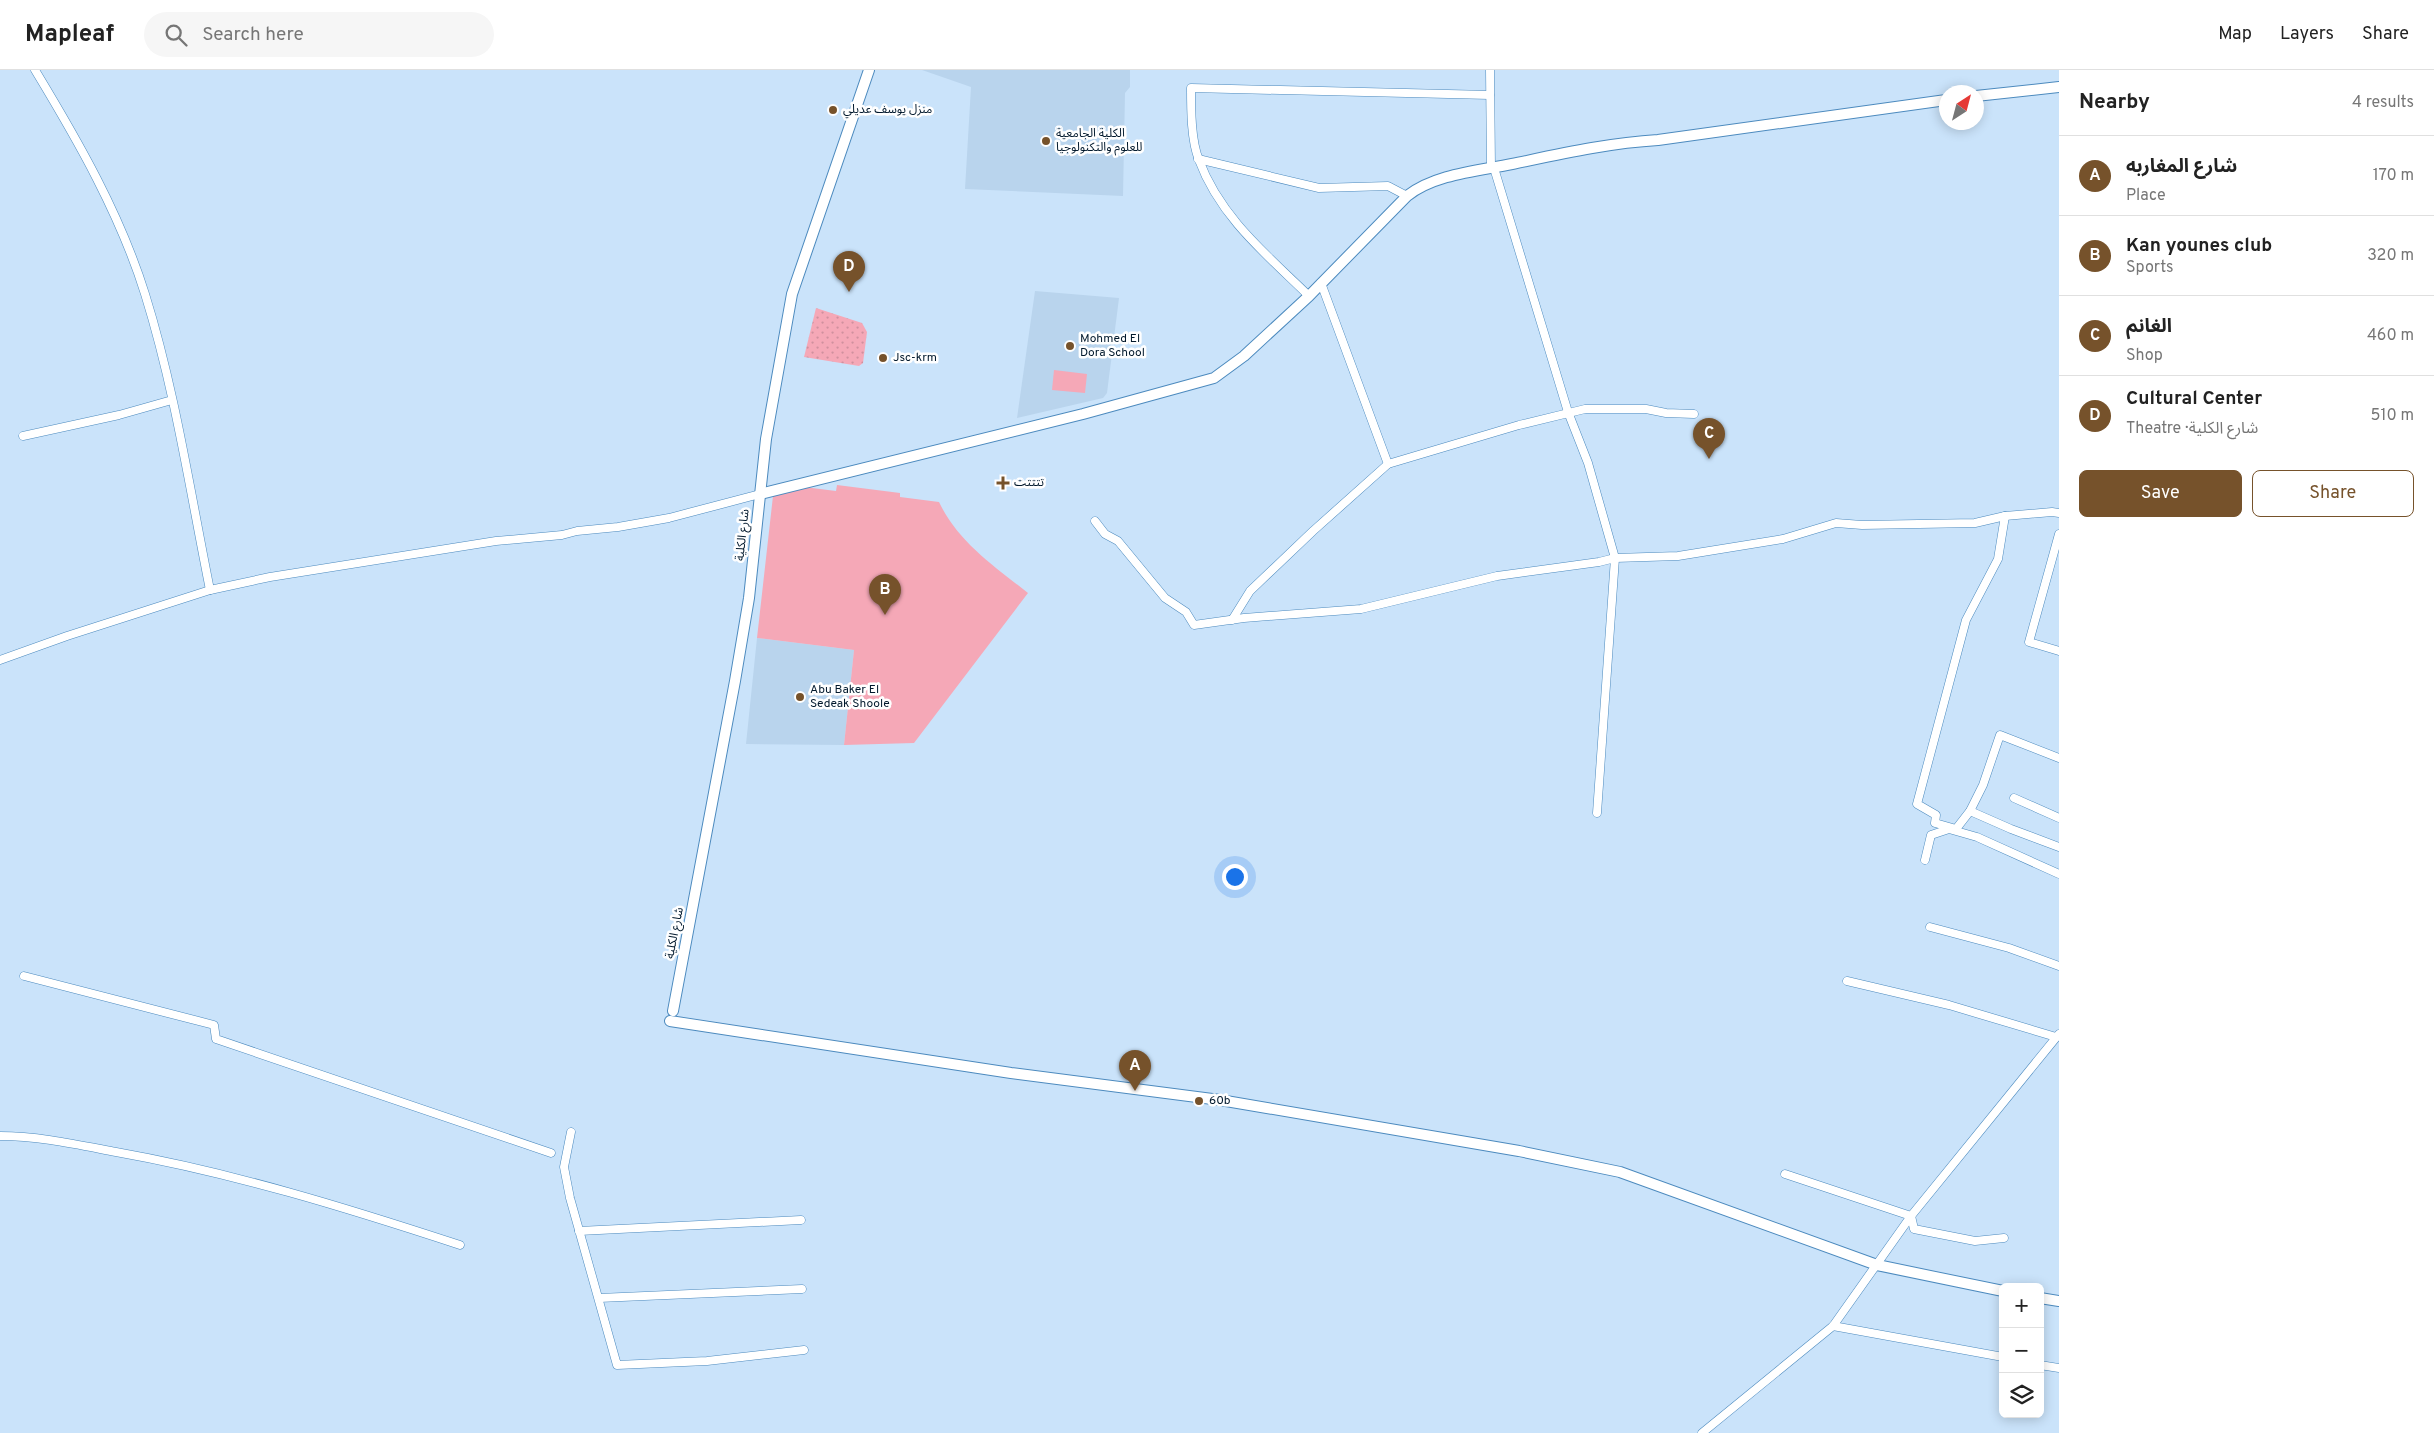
<!DOCTYPE html>
<html lang="en">
<head>
<meta charset="utf-8">
<style>
	:root { --surface:#fff; --page:#f6f6f6; --text:#222; --muted:#767676; --line:#e0e0e0; --accent:#76522b }
	body { margin:0; font-family:Overpass,"Noto Sans Arabic",sans-serif; background:var(--page); color:var(--text) }
	.controls { position:absolute; right:15px; bottom:15px; display:grid; overflow:hidden; border-radius:8px; box-shadow:0 2px 12px #0003 }
	.controls button { width:45px; height:45px; display:grid; place-items:center; padding:0; border:0; border-bottom:1px solid var(--line); background:var(--surface); color:var(--text); font:25px sans-serif }
	.compass { position:absolute; left:1939px; top:15px; width:45px; height:45px; border-radius:50%; background:var(--surface); box-shadow:0 2px 12px #0003; rotate:36deg }
	.you { position:absolute; left:1234px; top:806px; width:18px; height:18px; margin:-12px; border:4px solid #fff; border-radius:50%; background:#1a73e8; box-shadow:0 0 0 8px #1a73e833 }
	.badge { display:grid; place-items:center; width:32px; height:32px; border-radius:50%; background:var(--accent); color:#fff; font-size:16px; font-weight:700 }
	.pin { position:absolute; translate:-50% -41px; filter:drop-shadow(0 1px 2px #0008) }
	.pin::after { content:''; position:absolute; top:26px; width:18px; height:15px; background:inherit; clip-path:polygon(0 0,100% 0,50% 100%) }
	.list { margin:0; padding:0; list-style:none }
	h2 { display:flex; justify-content:space-between; align-items:center; height:65px; margin:0; padding:0 20px; font-size:21px }
	h2 small { font-size:16px; font-weight:400; color:var(--muted) }
	.list li { display:grid; grid-template-columns:32px 1fr auto; gap:15px; align-items:center; box-sizing:border-box; height:80px; padding:0 20px; border-top:1px solid var(--line) }
	.list b { display:block; font-size:19px; white-space:nowrap }
	.list p { margin:0; font-size:16px; white-space:nowrap; color:var(--muted) }
	.list em { font-size:16px; font-style:normal; color:var(--muted) }
	.actions { display:flex; gap:10px; padding:15px 20px }
	.actions a { flex:1; padding:11px 0; border:1px solid var(--accent); border-radius:8px; text-align:center; font-size:18px; color:var(--accent) }
	.actions .main { background:var(--accent); color:#fff }
	.icon { flex:none; width:28px; height:28px; fill:none; stroke:currentColor; stroke-width:2; stroke-linecap:round; stroke-linejoin:round }
	.map { position:relative; flex:none; width:2059px; height:1363px; overflow:hidden }
	header { display:flex; align-items:center; gap:30px; box-sizing:border-box; height:70px; padding:0 25px; background:var(--surface); border-bottom:1px solid var(--line) }
	header strong { font-size:24px }
	nav { display:flex; gap:28px; margin-inline-start:auto; font-size:18px }
	.search { width:350px; height:45px; background:var(--page); display:flex; align-items:center; gap:12px; box-sizing:border-box; padding:0 18px; border-radius:28px; color:var(--muted); font-size:19px }
	main { display:flex }
	aside { flex:1; background:var(--surface) }
	.map>svg:first-child { display:block }
</style>
</head>
<body>
<header>
<strong>Mapleaf</strong>
<div class="search"><svg class="icon" aria-label="search" viewBox="0 0 24 24"><circle cx="10" cy="10" r="6"/><path d="M15 15l6 6"/></svg>Search here</div>
<nav><a>Map</a><a>Layers</a><a>Share</a></nav>
</header>
<main>
<div class="map">
<svg width="2059" height="1363" viewBox="0 0 2059 1363">
	<defs>
		<pattern id="grass-dots" width="8" height="8" patternUnits="userSpaceOnUse" patternTransform="scale(1.25)"><rect width="8" height="8" fill="#f5a8b7"/><path d="M2 2h.1M6 6h.1" fill="none" stroke="#d0909e" stroke-width="1.8" stroke-linecap="round"/></pattern>
	</defs>
	<rect width="100%" height="100%" fill="#cae3fa"/>
	<g fill="#b9d4ed">
		<polygon points="922,0 1130,0 1130,17 1125,23 1123,126 965,119 971,17"/>
		<polygon points="1035,221 1119,228 1107,323 1103,328 1017,348"/>
		<polygon points="757,568 854,580 844,675 746,674"/>
	</g>
	<polygon fill="url(#grass-dots)" points="816,238 862,253 867,262 863,293 859,296 804,287"/>
	<g fill="#f5a8b7">
		<polygon points="1054,300 1087,304 1085,323 1052,320"/>
		<path d="M837 415 900 423V427L939 432C958 472 994 496 1028 523L914 673 844 675 854 580 757 568 773 426 781 418 804 417 836 421Z"/>
	</g>
	<g fill="none" stroke-linecap="round" stroke-linejoin="round">
		<g stroke="#4c8abe" stroke-width="9">
			<g id="minor">
				<path d="M35 0C78 71 120 144 145 224 175 320 190 421 210 520"/>
				<polyline points="1490,0 1491,98"/>
				<polyline points="1198,89 1319,118 1388,116 1407,126"/>
				<polyline points="1494,98 1568,342 1588,393 1615,488 1597,743"/>
				<polyline points="1321,213 1388,394"/>
				<path d="M1309 226C1267 185 1220 147 1199 90 1191 71 1191 39 1191 18L1490 25"/>
				<polyline points="23,366 119,345 172,330"/>
				<polyline points="2005,446 1998,489 1966,550 1917,734 1936,745 1935,753 1956,759 1970,741 1983,715 2000,665 2059,688"/>
				<polyline points="1095,451 1105,464 1118,471 1165,528 1186,542 1194,555 1244,548 1361,539 1497,506 1599,492 1615,488 1678,486 1783,469 1836,453 1862,455 1975,453 2005,446 2052,442 2059,443"/>
				<polyline points="2059,464 2029,572 2059,581"/>
				<polyline points="1232,550 1250,521 1313,461 1388,394 1519,355 1585,339 1646,339 1666,343 1694,344"/>
				<polyline points="0,590 67,566 210,520 270,507 496,471 562,465 577,461 618,457 669,448 760,424"/>
				<polyline points="2014,728 2059,748"/>
				<polyline points="1970,741 2011,759 2059,777"/>
				<polyline points="1925,790 1931,765 1949,759 1977,767 2059,804"/>
				<polyline points="1930,857 2009,878 2059,896"/>
				<polyline points="24,906 214,955 216,969 551,1083"/>
				<polyline points="1847,911 1949,935 2056,967"/>
				<polyline points="571,1062 564,1097 570,1128 617,1295 707,1291 804,1280"/>
				<path d="M0 1066C39 1066 79 1075 116 1082 234 1103 347 1138 460 1175"/>
				<polyline points="1785,1104 1911,1146 1914,1159 1975,1171 2004,1168"/>
				<polyline points="579,1161 801,1150"/>
				<polyline points="599,1228 802,1219"/>
				<polyline points="1833,1256 2003,1287"/>
				<polyline points="2040,1295 2059,1298"/>
				<polyline points="1702,1363 1833,1256 1911,1146 2059,964"/>
			</g>
		</g>
		<g stroke="#4c8abe" stroke-width="12">
			<g id="tertiary">
				<polyline points="1976,26 2059,17"/>
				<path d="M760 424 1083 344 1214 308 1244 286 1309 226 1407 126C1435 104 1478 101 1512 94 1560 84 1608 73 1658 70L1946 30"/>
				<polyline points="673,941 735,611 749,528 766,369 792,224 869,0"/>
				<polyline points="670,951 1011,1003 1220,1030 1519,1081 1620,1102 1877,1195 2003,1221"/>
				<polyline points="2040,1228 2059,1231"/>
			</g>
		</g>
		<use href="#minor" stroke="#fff" stroke-width="8"/>
		<use href="#tertiary" stroke="#fff" stroke-width="10"/>
	</g>
	<g fill="#76522b" stroke="#fff" stroke-width="2">
		<circle cx="833" cy="40" r="5"/>
		<circle cx="1046" cy="71" r="5"/>
		<circle cx="1070" cy="276" r="5"/>
		<circle cx="883" cy="288" r="5"/>
		<path d="M1000.5 405.5h5v5h5v5h-5v5h-5v-5h-5v-5h5z"/>
		<circle cx="800" cy="627" r="5"/>
		<circle cx="1199" cy="1031" r="5"/>
	</g>
	<g text-anchor="middle" dominant-baseline="central" stroke-width="5" stroke-linejoin="round" paint-order="stroke">
		<g font-size="12" fill="#01182c" stroke="#fff" text-anchor="start">
			<text x="843" y="40">منزل يوسف عديلي</text>
			<text x="1056" y="64">الكلية الجامعية<tspan x="1056" dy="14">للعلوم والتكنولوجيا</tspan></text>
			<text x="1080" y="269">Mohmed El<tspan x="1080" dy="14">Dora School</tspan></text>
			<text x="893" y="288">Jsc-krm</text>
			<text x="1014" y="413">تتتتت</text>
			<text x="810" y="620">Abu Baker El<tspan x="810" dy="14">Sedeak Shoole</tspan></text>
			<text x="1209" y="1031">60b</text>
		</g>
		<g font-size="12" fill="#01182c" stroke="#fff">
			<text transform="translate(743 465) rotate(-84)">شارع الكلية</text>
			<text transform="translate(675 863) rotate(-79)">شارع الكلية</text>
		</g>
	</g>
</svg>
<div class="controls">
<button>+</button>
<button>−</button>
<button><svg class="icon" aria-label="layers" viewBox="0 0 24 24"><path d="M12 4l9 5-9 5-9-5zM3 14l9 5 9-5"/></svg></button>
</div>
<svg class="compass" viewBox="-18 -18 36 36"><path d="M0-13l5 13h-10z" fill="#e53935"/><path d="M0 13l5-13h-10z" fill="#767676"/></svg>
<div class="you"></div>
<div class="pin badge" style="left:1135px;top:1021px">A</div>
<div class="pin badge" style="left:885px;top:545px">B</div>
<div class="pin badge" style="left:1709px;top:389px">C</div>
<div class="pin badge" style="left:849px;top:222px">D</div>
</div>
<aside>
<h2>Nearby<small>4 results</small></h2>
<ul class="list">
<li><span class="badge">A</span><div><b>شارع المغاربه</b><p>Place</p></div><em>170 m</em></li>
<li><span class="badge">B</span><div><b>Kan younes club</b><p>Sports</p></div><em>320 m</em></li>
<li><span class="badge">C</span><div><b>الغانم</b><p>Shop</p></div><em>460 m</em></li>
<li><span class="badge">D</span><div><b>Cultural Center</b><p>Theatre · شارع الكلية</p></div><em>510 m</em></li>
</ul>
<div class="actions"><a class="main">Save</a><a>Share</a></div>
</aside>
</main>
</body>
</html>
